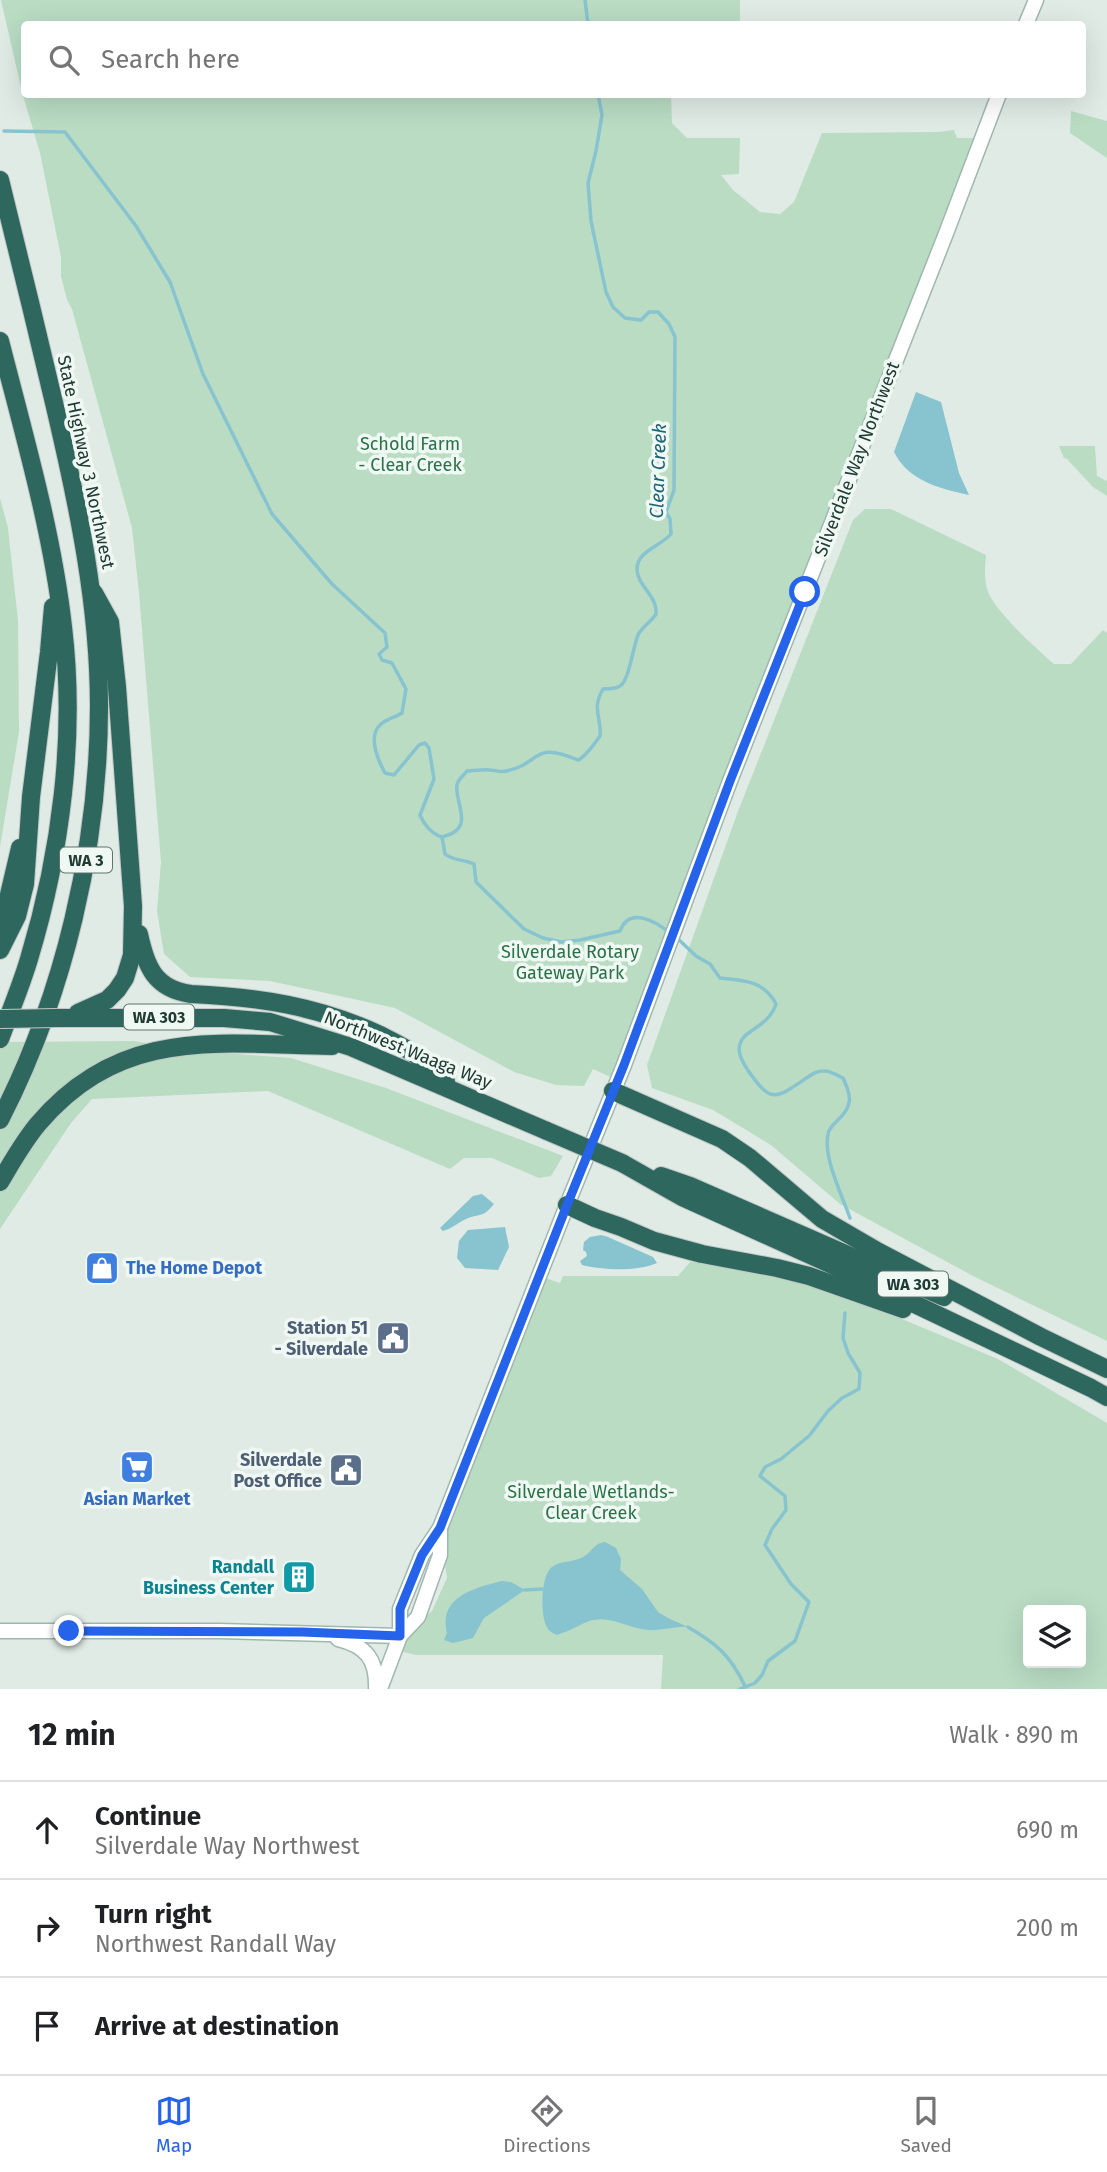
<!DOCTYPE html>
<html lang="en">
<head>
<meta charset="utf-8">
<style>
	:root { --surface:#fff; --page:#f6f6f6; --text:#202124; --muted:#757577; --line:#e0e0e0; --accent:#2563eb }
	body { margin:0; font-family:"Fira Sans",sans-serif; background:var(--page); color:var(--text) }
	.controls { position:absolute; right:21px; bottom:21px; display:grid; overflow:hidden; border-radius:7px; box-shadow:0 7px 28px #0002 }
	.controls button { width:63px; height:63px; display:grid; place-items:center; padding:0; border:0; border-bottom:2px solid var(--line); background:var(--surface); color:var(--text); font:35px sans-serif }
	.stop { position:absolute; width:21px; height:21px; margin:-16px; border:5px solid #2563eb; border-radius:50%; background:#fff }
	.stop.end { background:#2563eb; border-color:#fff; box-shadow:0 2px 7px #0008 }
	.list { margin:0; padding:0; list-style:none }
	h2 { display:flex; justify-content:space-between; align-items:center; height:91px; margin:0; padding:0 28px; font-size:30px }
	h2 small { font-size:23px; font-weight:400; color:var(--muted) }
	.list li { display:grid; grid-template-columns:46px 1fr auto; gap:21px; align-items:center; box-sizing:border-box; height:98px; padding:0 28px; border-top:2px solid var(--line) }
	.list b { display:block; font-size:26px; white-space:nowrap }
	.list p { margin:0; font-size:23px; white-space:nowrap; color:var(--muted) }
	.list em { font-size:23px; font-style:normal; color:var(--muted) }
	.icon { flex:none; width:38px; height:38px; fill:none; stroke:currentColor; stroke-width:2; stroke-linecap:round; stroke-linejoin:round }
	.map { position:relative; flex:none; width:1107px; height:1689px; overflow:hidden }
	.search { position:absolute; background:var(--surface); box-shadow:0 7px 28px #0002; left:21px; right:21px; top:21px; height:77px; display:flex; align-items:center; gap:18px; box-sizing:border-box; padding:0 24px; border-radius:7px; color:var(--muted); font-size:26px }
	.sheet { height:385px; background:var(--surface) }
	nav { display:flex; justify-content:space-around; align-items:center; box-sizing:border-box; height:98px; border-top:2px solid var(--line); background:var(--surface); font-size:19px; color:var(--muted) }
	nav a { display:grid; justify-items:center; gap:4px }
	nav .on { color:var(--accent) }
	.map>svg:first-child { display:block }
</style>
</head>
<body>
<div class="map">
<svg width="1107" height="1689" viewBox="0 0 1107 1689">
	<rect width="100%" height="100%" fill="#e0ebe6"/>
	<g fill="#b9dcc3" fill-rule="evenodd">
		<polygon points="1,0 740,0 740,22 689,22 688,24 24,24 24,94 671,95 672,123 687,138 740,138 739,174 721,175 733,190 760,212 780,214 794,202 822,133 939,132 954,130 957,138 982,138 617,1080 593,1069 584,1086 556,1085 514,1072 395,1008 270,981 190,977 164,954 157,911 161,862 139,593 132,528 72,309 67,300 61,276 61,257 40,153 22,92"/>
		<polygon points="1071,111 1107,121 1107,158 1070,133"/>
		<polygon points="1059,446 1095,446 1097,476 1107,481 1107,496 1093,487 1067,459 1064,458"/>
		<polygon points="0,498 8,528 18,621 19,732 0,847"/>
		<path d="M865 509H891L986 555C985 567 984 577 987 589 993 610 1036 648 1054 664H1071L1103 630 1107 633V1341L975 1277 840 1204 771 1145 713 1110 652 1088 647 1065 737 814 853 520Z"/>
		<polygon points="134,1041 195,1051 291,1058 386,1088 563,1156 551,1176 539,1178 492,1158 464,1158 450,1169 268,1091 92,1099 71,1123 0,1229 0,1042"/>
		<path d="M690 1262 761 1270 830 1289 998 1359 1107 1423V1689H661L663 1655H416L395 1650 400 1636 432 1611 447 1578 440 1528 540 1276 560 1283 563 1276H678ZM1028 1610H1081V1663H1028Z"/>
	</g>
	<g fill="#88c3d0">
		<path d="M916 392 941 402 959 473 969 495C938 488 909 481 894 452Z"/>
		<path d="M482 1194 494 1204C481 1220 479 1212 464 1220 456 1224 451 1229 443 1231L440 1228 473 1196Z"/>
		<polygon points="505,1227 509,1247 498,1270 465,1268 457,1258 459,1241 468,1230"/>
		<path d="M601 1235 608 1237 653 1257 657 1263C636 1272 603 1270 582 1265L580 1261 587 1256 586 1252 583 1250 584 1242 590 1237Z"/>
		<path d="M605 1542 616 1548 621 1559 620 1570 642 1589 658 1612 668 1618 688 1627C675 1626 662 1631 649 1630 630 1629 612 1616 593 1620 583 1622 573 1630 562 1633L557 1635C553 1633 550 1632 548 1629 540 1618 540 1576 552 1567 561 1560 573 1563 583 1557 592 1552 594 1543 605 1542Z"/>
		<path d="M502 1581 511 1582 525 1590 484 1618 473 1638 453 1643 444 1640 447 1633C438 1597 474 1588 502 1581Z"/>
	</g>
	<g fill="none" stroke-linecap="round" stroke-linejoin="round">
		<g stroke="#88c3d0" stroke-width="3.5">
			<polyline points="585,0 588,24"/>
			<path d="M4 131 65 132 136 226 170 282 203 374 272 514 332 584 385 633 387 647 379 654 382 660 392 663 406 689 402 713C396 717 386 719 381 724 367 736 378 760 385 773L394 775 419 745 425 743 429 748 434 779 420 815C424 825 432 834 442 837"/>
			<path d="M442 837C477 829 454 803 457 785 458 779 464 775 467 771 475 771 482 769 490 770 496 770 500 773 506 771 542 764 531 740 578 760 584 758 596 742 600 736 602 717 591 710 603 689 608 689 615 689 620 686 629 681 633 647 638 635 642 627 651 622 656 614 658 596 637 586 637 569 637 551 661 546 671 534L670 519 666 512 674 490 675 337 669 324 658 312H649L641 320 625 318 613 307 606 292 591 221 588 183 596 151 602 115 598 94"/>
			<path d="M442 837 445 854C453 861 464 859 474 864L476 882 524 929 543 938 561 942 580 940 620 931C629 906 655 921 670 933"/>
			<path d="M676 937 696 956 710 964 720 978C744 980 764 981 776 1004 768 1028 744 1029 740 1044 737 1053 743 1062 747 1069 772 1105 775 1099 808 1077 812 1074 817 1071 823 1071 829 1070 837 1075 843 1078 852 1097 853 1106 837 1121 833 1125 829 1128 828 1134 823 1158 842 1195 850 1218"/>
			<polyline points="525,1590 542,1589"/>
			<path d="M688 1627C717 1644 730 1655 745 1686"/>
			<polyline points="740,1689 755,1683 762,1675 768,1661 795,1641 809,1602 791,1584 765,1545 772,1529 786,1510 785,1496 760,1476 765,1467 781,1459 809,1436 828,1411 842,1398 859,1389 860,1373 848,1353 843,1338 845,1313"/>
		</g>
		<g stroke="#9fb7af" stroke-width="17">
			<g id="secondary">
				<polyline points="1026,24 1036,0"/>
				<polyline points="0,1631 219,1631 400,1636"/>
				<polyline points="400,1636 418,1617 440,1555 440,1528"/>
				<path d="M338 1639C366 1646 377 1659 376 1689"/>
				<polyline points="380,1689 400,1636 400,1609 422,1555 440,1528 567,1205 624,1065 730,781 945,236 999,94"/>
			</g>
		</g>
		<g stroke="#c1c8c6" stroke-width="20">
			<g id="highway">
				<path d="M0 180C19 256 37 331 55 407 78 505 99 605 99 706 99 847 64 995 0 1120"/>
				<path d="M0 341C24 435 52 530 63 627 76 736 61 853 29 959 21 986 10 1012 0 1039"/>
				<polyline points="0,923 8,899 20,848"/>
				<path d="M139 934C146 967 155 989 191 994 258 997 319 1006 380 1035 394 1042 410 1049 422 1060 430 1067 438 1074 446 1082"/>
				<polyline points="0,950 17,916 25,884 31,797 49,652 53,607"/>
				<polyline points="78,1013 107,1000 117,990 125,978 132,955 133,906 117,687 110,622 94,593"/>
				<polyline points="57,1018 224,1018 270,1022 351,1047 547,1131"/>
				<polyline points="613,1091 722,1139 750,1158 822,1219 877,1251 1041,1337 1107,1369"/>
				<polyline points="622,1163 682,1197 839,1268 1091,1388 1107,1397"/>
				<polyline points="661,1176 690,1186 944,1297"/>
				<path d="M0 1182C12 1162 23 1142 38 1124 121 1026 218 1044 332 1046"/>
				<polyline points="567,1205 595,1218 621,1227 654,1241 702,1254 777,1268 809,1276 903,1309"/>
			</g>
		</g>
		<use href="#secondary" stroke="#fff" stroke-width="14"/>
		<use href="#highway" stroke="#2d675d" stroke-width="18"/>
		<g stroke="#c1c8c6" stroke-width="20" stroke-linecap="butt">
			<g id="highway-bridge">
				<polyline points="0,1019 57,1018"/>
				<polyline points="547,1131 622,1163"/>
			</g>
		</g>
		<use href="#highway-bridge" stroke="#2d675d" stroke-width="18"/>
	</g>
	<g fill="none" stroke-linecap="round" stroke-linejoin="round">
		<polyline stroke="#2563eb" stroke-width="9" points="69,1631 302,1632 400,1636 400,1609 422,1555 440,1528 567,1205 624,1065 730,781 805,592"/>
	</g>
	<defs>
		<g id="shop-square" transform="scale(1.75)"><rect x="-9" y="-9" width="18" height="18" rx="4" fill="#3f7fe0" stroke="#f0f8f4"/><path d="M-5-2.5h2.3a2.7 3.5 0 0 1 5.4 0H5L5.5 6h-11ZM-1.5-2.5h3a1.5 2.3 0 0 0-3 0Z" fill="#fff"/></g>
		<g id="civic-square" transform="scale(1.75)"><rect x="-9" y="-9" width="18" height="18" rx="4" fill="#5c6f8a" stroke="#f0f8f4"/><path d="M-.6-6.5H3V-4.5H.6V-3L4-1V1h2V6H-6V1h2V-1L-.6-3ZM-1.2 2.5V6h2.4V2.5Z" fill="#fff"/></g>
		<g id="supermarket-square" transform="scale(1.75)"><rect x="-9" y="-9" width="18" height="18" rx="4" fill="#3f7fe0" stroke="#f0f8f4"/><path d="M-6-5.5h2.5l.6 2H6L4.5 2H-2.5L-4.4-4H-6ZM-1.5 3.2a1.3 1.3 0 1 0 .1 0ZM3 3.2a1.3 1.3 0 1 0 .1 0Z" fill="#fff"/></g>
		<g id="building-square" transform="scale(1.75)"><rect x="-9" y="-9" width="18" height="18" rx="4" fill="#0f9aa8" stroke="#f0f8f4"/><path d="M-4-6H4V6H1V3H-1V6H-4ZM-2.5-4.3h1.7v1.8h-1.7ZM.8-4.3h1.7v1.8H.8ZM-2.5-1h1.7V.8h-1.7ZM.8-1h1.7V.8H.8Z" fill="#fff"/></g>
	</defs>
	<g fill-rule="evenodd">
		<use href="#shop-square" x="102" y="1268"/>
		<use href="#civic-square" x="393" y="1338"/>
		<use href="#supermarket-square" x="137" y="1467"/>
		<use href="#civic-square" x="346" y="1470"/>
		<use href="#building-square" x="299" y="1577"/>
	</g>
	<g text-anchor="middle" dominant-baseline="central" stroke-width="7" stroke-linejoin="round" paint-order="stroke">
		<g fill="#f0f8f4" stroke="#5f746e" stroke-width="2">
			<rect x="60" y="847.5" width="52" height="25" rx="5"/>
			<rect x="124" y="1004.5" width="70" height="25" rx="5"/>
			<rect x="878" y="1271.5" width="70" height="25" rx="5"/>
		</g>
		<g font-size="16" font-weight="bold" fill="#213b35">
			<text x="86" y="860">WA 3</text>
			<text x="159" y="1017">WA 303</text>
			<text x="913" y="1284">WA 303</text>
		</g>
		<g font-size="18" fill="#2b7248" stroke="#f0f8f4">
			<text x="410" y="444">Schold Farm<tspan x="410" dy="21">- Clear Creek</tspan></text>
			<text x="570" y="952">Silverdale Rotary<tspan x="570" dy="21">Gateway Park</tspan></text>
			<text x="591" y="1492">Silverdale Wetlands-<tspan x="591" dy="21">Clear Creek</tspan></text>
		</g>
		<g font-size="18" fill="#213b35" stroke="#f0f8f4">
			<text transform="translate(857 459) rotate(-69)">Silverdale Way Northwest</text>
			<text transform="translate(86 462) rotate(78)">State Highway 3 Northwest</text>
			<text transform="translate(408 1050) rotate(22)">Northwest Waaga Way</text>
		</g>
		<g font-size="18" font-weight="bold" fill="#366cbe" stroke="#f0f8f4" text-anchor="start">
			<text x="126" y="1268">The Home Depot</text>
			<text x="137" y="1499" text-anchor="middle">Asian Market</text>
		</g>
		<g font-size="18" font-weight="bold" fill="#4e5e75" stroke="#f0f8f4" text-anchor="end">
			<text x="368" y="1328">Station 51<tspan x="368" dy="21">- Silverdale</tspan></text>
			<text x="322" y="1460">Silverdale<tspan x="322" dy="21">Post Office</tspan></text>
		</g>
		<g font-size="18" font-weight="bold" fill="#0d838f" stroke="#f0f8f4" text-anchor="end">
			<text x="274" y="1567">Randall<tspan x="274" dy="21">Business Center</tspan></text>
		</g>
		<g font-size="19" font-style="italic" fill="#1c6576" stroke="#f0f8f4">
			<text transform="translate(658 471) rotate(-88)">Clear Creek</text>
		</g>
	</g>
</svg>
<div class="controls">
<button><svg class="icon" aria-label="layers" viewBox="0 0 24 24"><path d="M12 4l9 5-9 5-9-5zM3 14l9 5 9-5"/></svg></button>
</div>
<div class="stop" style="left:805px;top:592px"></div>
<div class="stop end" style="left:69px;top:1631px"></div>
<div class="search"><svg class="icon" aria-label="search" viewBox="0 0 24 24"><circle cx="10" cy="10" r="6"/><path d="M15 15l6 6"/></svg>Search here</div>
</div>
<section class="sheet">
<h2>12 min<small>Walk · 890 m</small></h2>
<ul class="list">
<li><svg class="icon" aria-label="ahead" viewBox="0 0 24 24"><path d="M12 20V5M6 11l6-6 6 6"/></svg><div><b>Continue</b><p>Silverdale Way Northwest</p></div><em>690 m</em></li>
<li><svg class="icon" aria-label="right" viewBox="0 0 24 24"><path d="M7 20v-9h11M14 6l5 5-5 5"/></svg><div><b>Turn right</b><p>Northwest Randall Way</p></div><em>200 m</em></li>
<li><svg class="icon" aria-label="arrive" viewBox="0 0 24 24"><path d="M6 21V4h12l-3 4 3 4H6"/></svg><div><b>Arrive at destination</b></div></li>
</ul>
</section>
<nav>
<a class="on"><svg class="icon" aria-label="map" viewBox="0 0 24 24"><path d="M3 6l6-2 6 2 6-2v14l-6 2-6-2-6 2zM9 4v14M15 6v14"/></svg>Map</a>
<a><svg class="icon" aria-label="directions" viewBox="0 0 24 24"><path d="M12 3l9 9-9 9-9-9zM9 14v-3h6M13 9l2 2-2 2"/></svg>Directions</a>
<a><svg class="icon" aria-label="saved" viewBox="0 0 24 24"><path d="M7 4h10v16l-5-4-5 4z"/></svg>Saved</a>
</nav>
</body>
</html>
